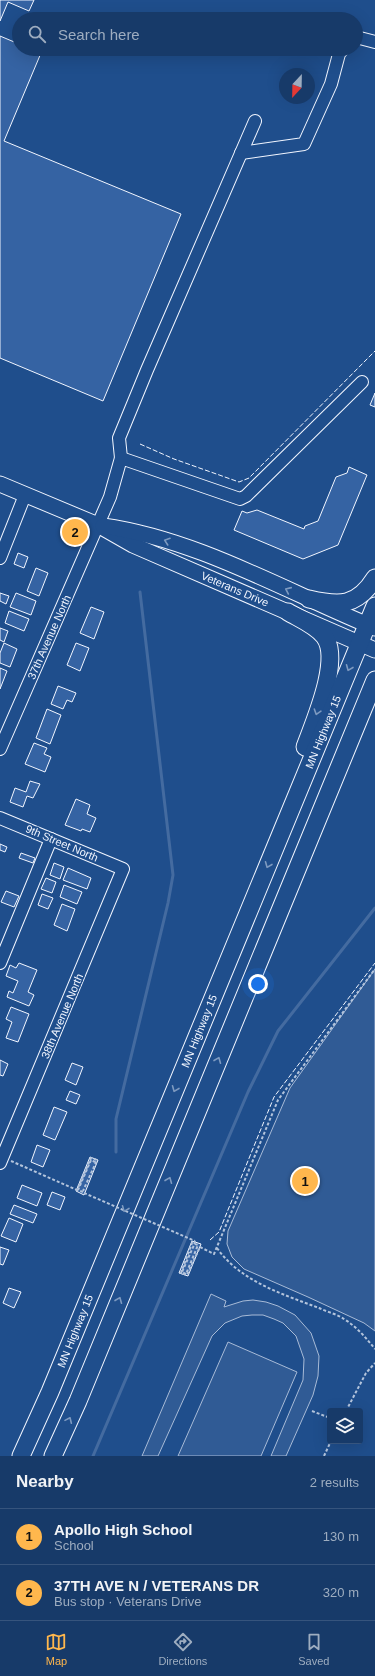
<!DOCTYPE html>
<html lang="en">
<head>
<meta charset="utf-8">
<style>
	:root { --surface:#173a69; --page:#244571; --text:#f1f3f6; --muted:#9eadc0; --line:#36547d; --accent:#ffb74d }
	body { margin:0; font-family:Arial,sans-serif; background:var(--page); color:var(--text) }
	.controls { position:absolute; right:12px; bottom:12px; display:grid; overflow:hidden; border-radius:4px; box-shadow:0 4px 16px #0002 }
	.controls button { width:36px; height:36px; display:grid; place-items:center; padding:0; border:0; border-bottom:1px solid var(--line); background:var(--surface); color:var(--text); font:20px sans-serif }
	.compass { position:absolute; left:279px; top:68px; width:36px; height:36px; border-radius:50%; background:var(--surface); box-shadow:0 4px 16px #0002; rotate:202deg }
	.you { position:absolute; left:258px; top:984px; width:14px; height:14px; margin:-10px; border:3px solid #fff; border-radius:50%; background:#1a73e8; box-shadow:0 0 0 6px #1a73e833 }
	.badge { display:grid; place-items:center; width:26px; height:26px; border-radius:50%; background:var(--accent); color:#111; font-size:13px; font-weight:700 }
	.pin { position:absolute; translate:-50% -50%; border:2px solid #fff; box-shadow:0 1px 4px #0006 }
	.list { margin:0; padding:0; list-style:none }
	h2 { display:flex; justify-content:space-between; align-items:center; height:52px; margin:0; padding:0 16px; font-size:17px }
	h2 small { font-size:13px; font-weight:400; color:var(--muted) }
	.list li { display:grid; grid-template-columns:26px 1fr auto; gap:12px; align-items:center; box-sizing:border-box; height:56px; padding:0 16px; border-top:1px solid var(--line) }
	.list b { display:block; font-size:15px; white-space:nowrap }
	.list p { margin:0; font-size:13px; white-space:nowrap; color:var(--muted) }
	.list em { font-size:13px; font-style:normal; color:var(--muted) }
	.icon { flex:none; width:22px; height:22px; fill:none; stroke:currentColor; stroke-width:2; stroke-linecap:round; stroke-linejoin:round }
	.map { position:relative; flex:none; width:375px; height:1456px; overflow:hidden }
	.search { position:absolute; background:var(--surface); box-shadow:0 4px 16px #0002; left:12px; right:12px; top:12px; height:44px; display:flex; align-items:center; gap:10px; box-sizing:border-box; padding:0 14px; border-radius:22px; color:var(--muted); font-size:15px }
	.sheet { height:164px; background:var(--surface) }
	nav { display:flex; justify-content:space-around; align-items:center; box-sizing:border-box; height:56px; border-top:1px solid var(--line); background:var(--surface); font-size:11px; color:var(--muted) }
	nav a { display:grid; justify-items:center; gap:2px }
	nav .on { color:var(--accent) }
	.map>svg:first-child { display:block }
</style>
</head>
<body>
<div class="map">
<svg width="375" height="1456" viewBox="0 0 375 1456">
	<rect width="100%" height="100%" fill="#1f4e8c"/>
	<g fill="#305b95" stroke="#a8bbd7">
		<polygon points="375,969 375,1331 364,1323 308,1297 244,1269 232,1257 227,1244 228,1231 290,1088"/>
		<polygon points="211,1294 226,1301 224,1307 243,1301 253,1300 266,1302 278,1306 295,1315 311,1333 319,1356 318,1376 313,1395 286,1456 271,1456 303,1380 304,1359 296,1336 283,1323 274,1319 263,1315 252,1315 242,1316 225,1323 212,1336 158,1456 142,1456"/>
		<polygon points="228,1342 297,1372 261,1456 178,1456"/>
	</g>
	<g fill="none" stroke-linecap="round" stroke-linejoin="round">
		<g stroke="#446ba0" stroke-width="3">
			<polyline points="116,1152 116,1119 168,903 173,875 140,592"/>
			<polyline points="93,1456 248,1092 278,1031 375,908"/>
		</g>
	</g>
	<g fill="#3563a3" stroke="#f2f6ff">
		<polygon points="0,0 34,0 29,11 8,2 0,21"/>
		<polygon points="0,36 19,44 19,49 31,49 41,53 4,141 181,214 103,401 0,358"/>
		<polygon points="375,393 375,407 370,405"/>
		<polygon points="349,467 367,475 338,545 303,559 234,530 242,511 247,513 257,510 304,529 305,526 318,521 336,477 347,473"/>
		<polygon points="18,553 28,557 24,568 14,564"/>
		<polygon points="36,568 48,573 39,596 27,591"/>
		<polygon points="0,593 9,596 6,604 0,601"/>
		<polygon points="16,593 36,601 31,615 10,607"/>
		<polygon points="91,607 104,612 94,639 80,633"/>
		<polygon points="9,611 29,619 24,631 5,623"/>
		<polygon points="0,628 8,631 4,642 0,640"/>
		<polygon points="4,643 17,649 10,667 0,663 0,653"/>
		<polygon points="76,643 89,648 80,671 67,665"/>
		<polygon points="0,668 7,671 0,689"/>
		<polygon points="58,686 76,693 72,702 67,700 63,709 51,704"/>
		<polygon points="47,709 61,715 50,744 36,738"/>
		<polygon points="34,743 47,748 44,754 51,757 45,772 25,764"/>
		<polygon points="30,781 40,784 33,798 27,796 23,807 10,802 15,788 26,792"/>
		<polygon points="76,799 90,805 87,814 96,818 90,832 82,829 81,831 65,825"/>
		<polygon points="0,844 7,847 5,852 0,850"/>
		<polygon points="21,853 35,858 33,863 19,858"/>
		<polygon points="54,863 64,867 60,879 50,875"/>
		<polygon points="68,868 91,878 87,889 63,880"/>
		<polygon points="46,878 56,882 52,893 41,889"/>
		<polygon points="64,885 82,892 77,904 60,897"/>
		<polygon points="6,891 19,896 14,907 1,902"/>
		<polygon points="42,894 53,898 48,909 38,905"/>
		<polygon points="62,904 75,909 67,931 54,925"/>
		<polygon points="19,963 37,970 28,992 34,995 29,1006 7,997 9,991 13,993 18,981 6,976 10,965 16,968"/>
		<polygon points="11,1007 29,1014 18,1042 6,1038 12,1022 6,1019"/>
		<polygon points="0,1060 8,1064 3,1076 0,1075"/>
		<polygon points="72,1063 83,1067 76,1085 65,1080"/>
		<polygon points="70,1091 80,1095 76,1104 66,1100"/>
		<polygon points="54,1107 67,1112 55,1140 43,1135"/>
		<polygon points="37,1145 50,1150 43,1167 31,1162"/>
		<polygon points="90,1157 98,1160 84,1195 76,1191"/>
		<polygon points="22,1185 42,1193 37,1206 17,1198"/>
		<polygon points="52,1192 65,1197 60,1210 47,1205"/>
		<polygon points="14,1205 37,1214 33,1223 10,1214"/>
		<polygon points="9,1218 23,1224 16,1242 1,1236"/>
		<polygon points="192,1241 201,1244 188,1276 179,1273"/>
		<polygon points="0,1247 9,1250 3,1265 0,1264"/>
		<polygon points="9,1288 21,1292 14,1308 3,1303"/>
	</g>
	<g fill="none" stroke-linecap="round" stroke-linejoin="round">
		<g stroke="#f2f6ff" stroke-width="14">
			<g id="minor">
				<polyline points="356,37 375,42"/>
				<polyline points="241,153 304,144 331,84 339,54 343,49"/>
				<polyline points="121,458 119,438 147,370 255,121"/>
				<polyline points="0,558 25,495"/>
				<polyline points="0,749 110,497 121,458 240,499 246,496 362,382"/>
				<polyline points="0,818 123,869 0,1163"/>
				<polyline points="0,963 51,839"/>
			</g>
		</g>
		<g stroke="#f2f6ff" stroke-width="17">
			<g id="major">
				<polyline points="0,484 98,525 133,545 375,650"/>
				<path d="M103 526C197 539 287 592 375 628"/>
			</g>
		</g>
		<g stroke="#f2f6ff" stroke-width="19">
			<g id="highway">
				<path d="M309 599C339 606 357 607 375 578"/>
				<path d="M288 612C300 619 315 625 324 636 342 659 314 722 305 747"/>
				<polyline points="21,1456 50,1392 375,606"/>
				<polyline points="53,1456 78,1401 375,680"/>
			</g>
		</g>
		<g stroke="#b3c4dc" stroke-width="2" stroke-dasharray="3 2" stroke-linecap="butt">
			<polyline points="11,1161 77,1190 91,1158 97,1160 83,1191"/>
			<polyline points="83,1192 78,1190 91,1160 95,1162"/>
			<polyline points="195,1241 194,1245 182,1272 186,1274 198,1245 192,1243 181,1273 187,1275 200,1247 214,1254 278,1100 375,969"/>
			<path d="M217 1248C240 1281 282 1294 319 1308 327 1312 337 1314 344 1319 357 1327 366 1338 375 1349"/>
			<polyline points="312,1411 330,1418"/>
			<polyline points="346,1411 366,1373 375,1363"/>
			<polyline points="324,1456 331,1441"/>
		</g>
		<use href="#minor" stroke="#1f4e8c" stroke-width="12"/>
		<use href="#major" stroke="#1f4e8c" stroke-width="15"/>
		<use href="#highway" stroke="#1f4e8c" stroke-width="17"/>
		<polyline stroke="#b3c4dc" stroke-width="2" stroke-dasharray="3 2" stroke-linecap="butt" points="84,1193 195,1241"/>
		<g stroke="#f2f6ff" stroke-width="1" stroke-dasharray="5 2" stroke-linecap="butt">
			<polyline points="140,444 174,459 239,482 249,478 375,351"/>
			<polyline points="210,1240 219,1232 274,1097 375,963"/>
		</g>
	</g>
	<defs><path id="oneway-chevron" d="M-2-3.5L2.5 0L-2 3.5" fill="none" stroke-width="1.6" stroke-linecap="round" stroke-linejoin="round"/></defs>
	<g stroke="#7e9ac0">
		<use href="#oneway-chevron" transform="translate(167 541) rotate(-161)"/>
		<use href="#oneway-chevron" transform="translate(288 590) rotate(-156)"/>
		<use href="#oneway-chevron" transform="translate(349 668) rotate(112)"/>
		<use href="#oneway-chevron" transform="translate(317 712) rotate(108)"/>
		<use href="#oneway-chevron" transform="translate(268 865) rotate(112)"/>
		<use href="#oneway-chevron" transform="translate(218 1060) rotate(-68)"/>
		<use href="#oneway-chevron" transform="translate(175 1089) rotate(112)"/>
		<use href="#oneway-chevron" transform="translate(169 1180) rotate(-68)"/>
		<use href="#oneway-chevron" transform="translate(125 1209) rotate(112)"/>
		<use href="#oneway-chevron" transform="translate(119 1300) rotate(-68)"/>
		<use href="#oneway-chevron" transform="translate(69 1420) rotate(-66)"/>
	</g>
	<g text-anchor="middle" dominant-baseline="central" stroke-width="3" stroke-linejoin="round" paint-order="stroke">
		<g font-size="11" fill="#f2f6ff" stroke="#1f4e8c">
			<text transform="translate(235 589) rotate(23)">Veterans Drive</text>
			<text transform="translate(49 637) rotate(-66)">37th Avenue North</text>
			<text transform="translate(323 732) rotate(-68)">MN Highway 15</text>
			<text transform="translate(62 843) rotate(23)">9th Street North</text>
			<text transform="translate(62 1016) rotate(-67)">38th Avenue North</text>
			<text transform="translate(199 1031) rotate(-68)">MN Highway 15</text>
			<text transform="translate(75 1331) rotate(-68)">MN Highway 15</text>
		</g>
	</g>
</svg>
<div class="controls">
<button><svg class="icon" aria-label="layers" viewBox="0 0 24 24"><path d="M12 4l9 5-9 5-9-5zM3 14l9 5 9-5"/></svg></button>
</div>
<svg class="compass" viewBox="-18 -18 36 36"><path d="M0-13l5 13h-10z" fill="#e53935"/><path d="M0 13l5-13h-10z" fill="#9eadc0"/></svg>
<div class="you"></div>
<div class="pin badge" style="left:305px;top:1181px">1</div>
<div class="pin badge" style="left:75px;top:532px">2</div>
<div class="search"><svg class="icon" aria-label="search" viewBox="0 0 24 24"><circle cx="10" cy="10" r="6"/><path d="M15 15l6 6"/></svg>Search here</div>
</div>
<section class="sheet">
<h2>Nearby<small>2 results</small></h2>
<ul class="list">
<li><span class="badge">1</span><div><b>Apollo High School</b><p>School</p></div><em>130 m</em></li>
<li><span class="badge">2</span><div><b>37TH AVE N / VETERANS DR</b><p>Bus stop · Veterans Drive</p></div><em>320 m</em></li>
</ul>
</section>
<nav>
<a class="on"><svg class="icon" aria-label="map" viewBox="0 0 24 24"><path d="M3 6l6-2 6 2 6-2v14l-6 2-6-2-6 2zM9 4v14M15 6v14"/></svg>Map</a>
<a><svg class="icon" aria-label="directions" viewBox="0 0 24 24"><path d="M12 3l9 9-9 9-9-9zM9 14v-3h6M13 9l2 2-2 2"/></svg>Directions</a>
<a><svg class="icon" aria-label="saved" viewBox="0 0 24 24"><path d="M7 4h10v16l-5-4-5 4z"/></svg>Saved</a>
</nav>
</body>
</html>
